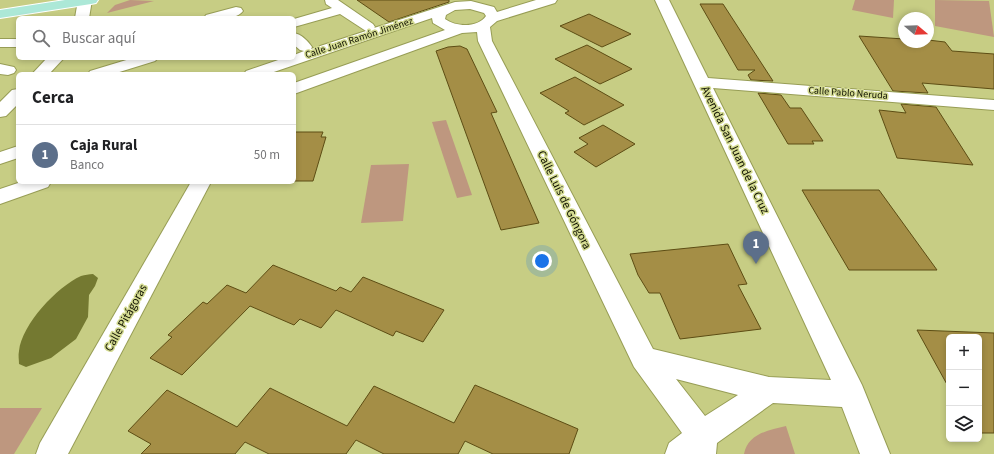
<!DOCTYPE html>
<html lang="es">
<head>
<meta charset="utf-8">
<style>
	:root { --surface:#fff; --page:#f2f2f2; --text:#202124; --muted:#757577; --line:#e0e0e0; --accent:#704cc5 }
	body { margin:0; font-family:"Source Sans 3",sans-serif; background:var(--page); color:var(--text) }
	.controls { position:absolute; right:12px; bottom:12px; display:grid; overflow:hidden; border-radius:6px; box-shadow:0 2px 6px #0003 }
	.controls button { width:36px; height:36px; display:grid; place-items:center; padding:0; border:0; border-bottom:1px solid var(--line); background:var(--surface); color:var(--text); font:20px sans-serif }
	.compass { position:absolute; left:898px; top:12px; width:36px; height:36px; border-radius:50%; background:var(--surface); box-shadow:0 2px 6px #0003; rotate:109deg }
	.you { position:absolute; left:542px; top:261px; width:14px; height:14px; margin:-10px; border:3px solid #fff; border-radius:50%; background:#1a73e8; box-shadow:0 0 0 6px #1a73e833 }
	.badge { display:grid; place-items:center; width:26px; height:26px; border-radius:50%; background:var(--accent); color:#fff; font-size:13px; font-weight:700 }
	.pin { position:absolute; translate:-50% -33px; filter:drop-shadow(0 1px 2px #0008) }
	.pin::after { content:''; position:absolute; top:21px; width:14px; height:12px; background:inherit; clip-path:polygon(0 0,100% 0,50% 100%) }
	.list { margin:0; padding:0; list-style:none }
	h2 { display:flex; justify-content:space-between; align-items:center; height:52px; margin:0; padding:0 16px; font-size:17px }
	h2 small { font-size:13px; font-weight:400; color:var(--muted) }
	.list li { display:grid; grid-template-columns:26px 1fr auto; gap:12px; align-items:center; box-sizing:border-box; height:60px; padding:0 16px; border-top:1px solid var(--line) }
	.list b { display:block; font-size:15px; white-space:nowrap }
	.list p { margin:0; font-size:13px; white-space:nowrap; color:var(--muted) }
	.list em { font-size:13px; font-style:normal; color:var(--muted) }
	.icon { flex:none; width:22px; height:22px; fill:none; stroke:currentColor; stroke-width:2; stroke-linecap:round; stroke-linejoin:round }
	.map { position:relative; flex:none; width:994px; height:454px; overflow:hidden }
	.search { position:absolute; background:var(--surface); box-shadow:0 2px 6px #0003; left:16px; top:16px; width:280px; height:44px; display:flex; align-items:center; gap:10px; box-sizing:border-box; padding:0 14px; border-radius:6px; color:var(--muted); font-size:15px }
	.panel { position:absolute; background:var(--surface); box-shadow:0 2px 6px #0003; left:16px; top:72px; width:280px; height:112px; border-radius:6px }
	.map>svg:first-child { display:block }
</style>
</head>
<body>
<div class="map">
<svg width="994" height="454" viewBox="0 0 994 454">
	<rect width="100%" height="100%" fill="#c7cd84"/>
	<g fill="#be977f">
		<polygon points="130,0 154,1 107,13 115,5"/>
		<polygon points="855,0 894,0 893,18 852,10"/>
		<polygon points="935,0 989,1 994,37 935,26"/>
		<polygon points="446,120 472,195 457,198 432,122"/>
		<polygon points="409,164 403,221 361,223 371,165"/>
		<polygon points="0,408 42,408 14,454 0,454"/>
		<path d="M786 426 795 454H744C748 434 768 430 786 426Z"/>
	</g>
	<path fill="#747931" d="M93 274 98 278 95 286 89 295 88 317 76 339 51 358 26 367 19 364C19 360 18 355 19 351 22 324 57 287 81 276 85 275 89 274 93 274Z"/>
	<g fill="#a48e46" stroke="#5d4d14">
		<polygon points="357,0 449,0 449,2 389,22"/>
		<polygon points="700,4 723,4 773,81 751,80 748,75 755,70 738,70"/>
		<polygon points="589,14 631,34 602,47 560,26"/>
		<polygon points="859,36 904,39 904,42 928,42 928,40 945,42 952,51 994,54 994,89 922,83 928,93 893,91"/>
		<polygon points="587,45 632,69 600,84 555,59"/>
		<polygon points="460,46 467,49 497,112 491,113 539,223 501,230 436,51 448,47"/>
		<polygon points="575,77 624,105 584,125 565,113 569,111 540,93"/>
		<polygon points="758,93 781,95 790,108 801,108 823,141 812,141 814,144 788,144"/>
		<polygon points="901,104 936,107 973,165 897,158 879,110 906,113"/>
		<polygon points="603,125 635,144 596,167 574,152 588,144 579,138"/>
		<polygon points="294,132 323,132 321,137 326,137 313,181 294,181"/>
		<polygon points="802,190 879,190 937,270 849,270"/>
		<polygon points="728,244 747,284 738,285 761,329 680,339 660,293 649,293 638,275 630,254"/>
		<polygon points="273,265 336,291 340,287 351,292 363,277 444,310 423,342 396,331 393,336 336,310 321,328 300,319 294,325 250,306 182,375 150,358 172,337 168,335 203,302 207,304 227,285 246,293"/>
		<polygon points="917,330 994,333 994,433 979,433 979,337 949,337 949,388"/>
		<polygon points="475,385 578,429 569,454 493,454 465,441 458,454 384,454 356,440 346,454 269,454 245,442 235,454 141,454 151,444 128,431 167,390 237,427 270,388 347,426 374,386 454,423"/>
	</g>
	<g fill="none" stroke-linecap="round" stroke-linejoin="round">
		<g stroke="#979d55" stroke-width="2">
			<g id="minor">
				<polygon points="78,0 92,0 89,18 75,18"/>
				<path d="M325 0H338L373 24 375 27 374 28 455 2 471 1 494 7 497 12 536 0H557L555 3 497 21 490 27 492 41 653 349 769 377 831 380 655 0H669L708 78 994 100V110L713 88 862 385 890 454H860L842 407 773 403 717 443 716 454H665L669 443 682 433 634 367 478 41 477 32 462 33 294 94V83L445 30 433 23 432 18 268 74H244L246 71 284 58H294V55L304 51 300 50 294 45V33C301 34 308 41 312 47L311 49 366 31 340 14 294 27V19L332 8 326 4ZM470 9 484 13 486 16C478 28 456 27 445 19L446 15 455 10ZM676 379 738 395 705 416Z"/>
				<path d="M236 7 241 8 243 11C236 21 215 18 204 18L206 15Z"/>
				<rect x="0" y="39" width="18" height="8"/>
				<polygon points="47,58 64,58 49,74 32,74"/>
				<polygon points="133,58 158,58 155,61 113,74 88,74 90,71"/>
				<polygon points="0,64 14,67 16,70 14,73 8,75 0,74"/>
				<polygon points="18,89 18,104 6,116 0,117 0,102 12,90"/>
				<polygon points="18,146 18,158 0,164 0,152"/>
				<polygon points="21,182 51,182 48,187 0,204 0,189"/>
				<polygon points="191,182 211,182 68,454 36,454 40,443"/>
			</g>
		</g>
		<g stroke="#fff" stroke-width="2">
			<polygon id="major" points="65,0 98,0 96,3 91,4 0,18 0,10"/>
		</g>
		<use href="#minor" fill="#fff" fill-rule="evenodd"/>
		<use href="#major" fill="#ace8d7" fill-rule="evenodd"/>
	</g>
	<g text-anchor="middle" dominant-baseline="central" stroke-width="3" stroke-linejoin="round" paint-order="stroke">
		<g font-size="10" fill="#0f1000" stroke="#d3da90">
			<text transform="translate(359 38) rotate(-18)">Calle Juan Ramón Jiménez</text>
			<text transform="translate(848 93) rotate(4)">Calle Pablo Neruda</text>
		</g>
		<g font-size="12" fill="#0f1000" stroke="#d3da90">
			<text transform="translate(735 150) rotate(64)">Avenida San Juan de la Cruz</text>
			<text transform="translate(564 200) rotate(64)">Calle Luis de Góngora</text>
			<text transform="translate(126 318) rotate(-61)">Calle Pitágoras</text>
		</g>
	</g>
</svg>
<div class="controls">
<button>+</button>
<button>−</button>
<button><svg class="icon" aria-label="layers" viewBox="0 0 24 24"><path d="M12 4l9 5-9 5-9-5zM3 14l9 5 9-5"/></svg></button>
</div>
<svg class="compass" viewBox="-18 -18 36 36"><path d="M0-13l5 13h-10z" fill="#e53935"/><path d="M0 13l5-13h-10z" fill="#757577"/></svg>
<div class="you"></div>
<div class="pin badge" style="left:756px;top:264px;background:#5c6f8a">1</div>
<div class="search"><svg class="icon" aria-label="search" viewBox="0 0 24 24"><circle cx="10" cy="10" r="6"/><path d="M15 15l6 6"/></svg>Buscar aquí</div>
<section class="panel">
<h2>Cerca<small></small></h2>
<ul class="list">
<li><span class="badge" style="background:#5c6f8a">1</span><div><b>Caja Rural</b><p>Banco</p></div><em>50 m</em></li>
</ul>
</section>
</div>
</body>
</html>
